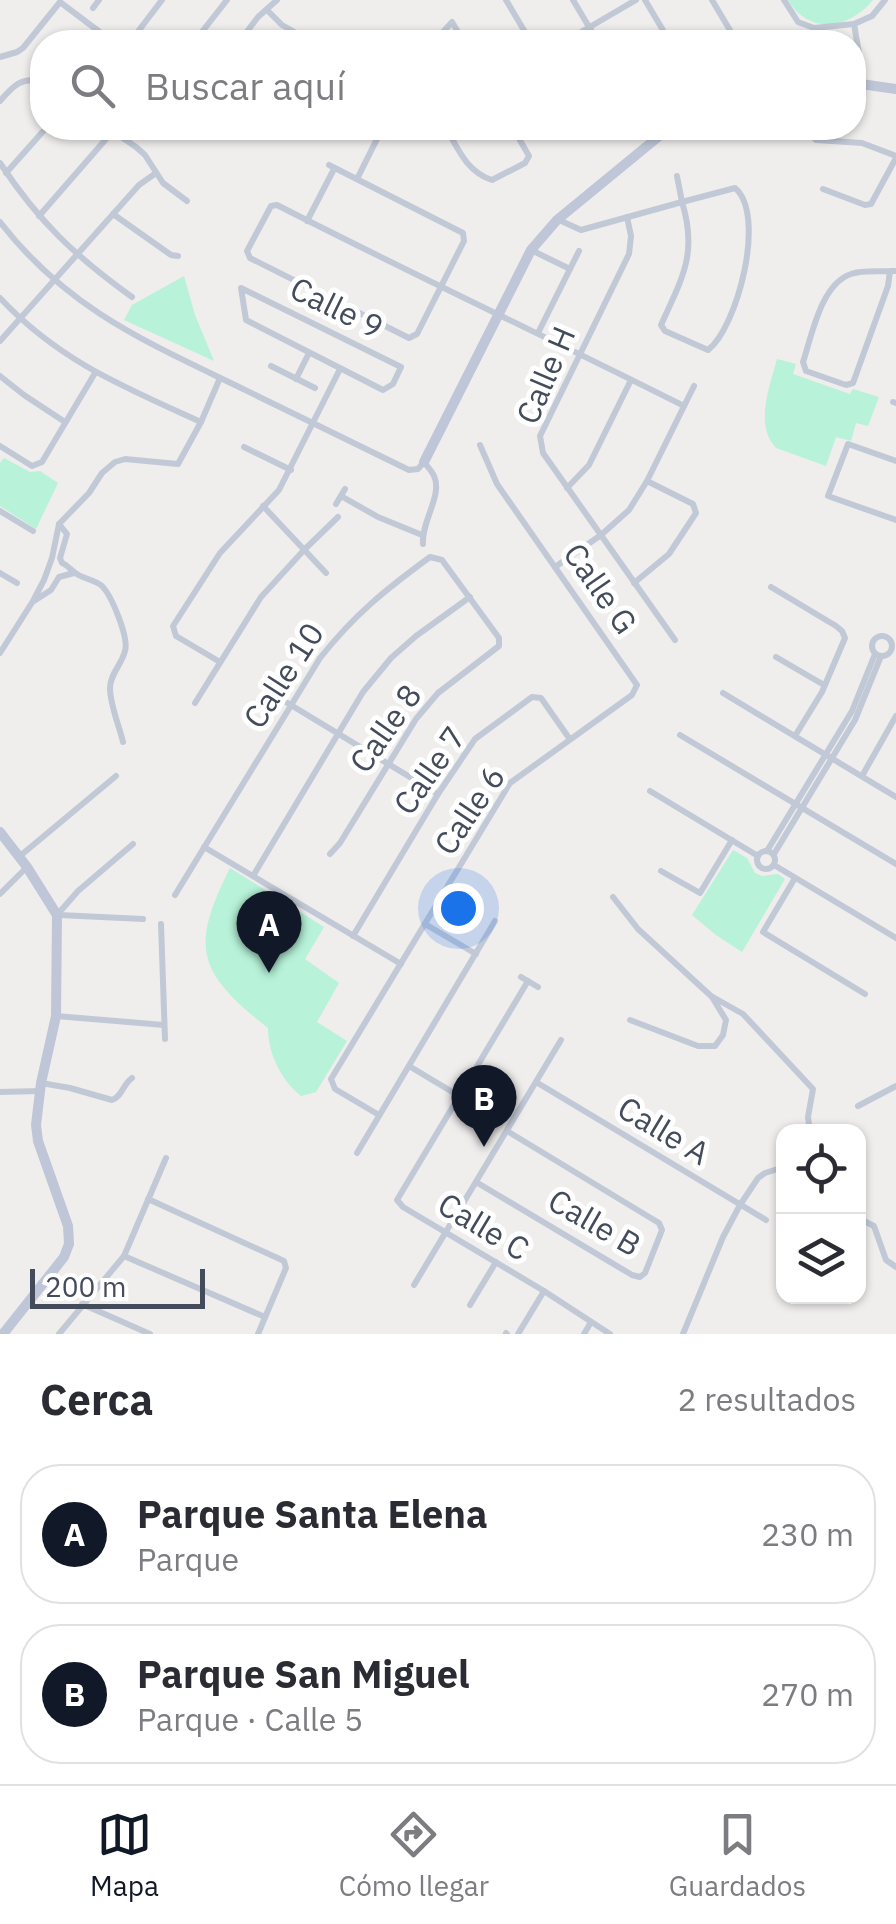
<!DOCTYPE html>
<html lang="es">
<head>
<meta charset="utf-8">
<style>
	:root { --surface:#fff; --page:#f7f7f7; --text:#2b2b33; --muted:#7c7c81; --line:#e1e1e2; --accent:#111827 }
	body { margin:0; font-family:"IBM Plex Sans",sans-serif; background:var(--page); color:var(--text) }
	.controls { position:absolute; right:30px; bottom:30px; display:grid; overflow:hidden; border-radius:20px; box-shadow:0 2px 8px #0004 }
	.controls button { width:90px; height:90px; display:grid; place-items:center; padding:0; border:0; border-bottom:2px solid var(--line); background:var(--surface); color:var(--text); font:50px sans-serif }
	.scale { position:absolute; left:30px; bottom:25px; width:175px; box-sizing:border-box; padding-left:10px; border:5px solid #444c5c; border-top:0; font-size:28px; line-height:35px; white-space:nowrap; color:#444c5c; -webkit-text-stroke:8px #fff; paint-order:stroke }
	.you { position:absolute; left:458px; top:908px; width:35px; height:35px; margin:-25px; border:8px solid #fff; border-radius:50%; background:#1a73e8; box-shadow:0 0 0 15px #1a73e833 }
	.badge { display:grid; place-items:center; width:65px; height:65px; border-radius:50%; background:var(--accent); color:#fff; font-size:32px; font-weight:700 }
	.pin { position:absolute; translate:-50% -82px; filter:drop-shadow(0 2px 5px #0008) }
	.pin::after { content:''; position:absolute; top:52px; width:35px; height:30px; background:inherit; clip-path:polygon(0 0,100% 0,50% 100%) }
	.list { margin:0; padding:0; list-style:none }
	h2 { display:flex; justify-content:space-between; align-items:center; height:130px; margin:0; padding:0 40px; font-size:42px }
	h2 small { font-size:32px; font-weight:400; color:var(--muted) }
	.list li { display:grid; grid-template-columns:65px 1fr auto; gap:30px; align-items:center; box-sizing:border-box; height:140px; margin:0 20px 20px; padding:0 20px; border:2px solid var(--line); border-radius:40px }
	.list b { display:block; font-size:38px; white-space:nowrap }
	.list p { margin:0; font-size:32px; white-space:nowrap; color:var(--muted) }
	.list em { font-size:32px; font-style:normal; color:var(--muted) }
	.icon { flex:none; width:55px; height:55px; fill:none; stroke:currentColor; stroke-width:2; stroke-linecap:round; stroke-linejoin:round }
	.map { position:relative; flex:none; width:896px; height:1334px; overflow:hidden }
	.search { position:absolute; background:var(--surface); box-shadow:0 2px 8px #0004; left:30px; right:30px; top:30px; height:110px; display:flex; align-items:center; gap:25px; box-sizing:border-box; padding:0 35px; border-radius:40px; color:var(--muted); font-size:38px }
	.sheet { height:450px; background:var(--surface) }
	nav { display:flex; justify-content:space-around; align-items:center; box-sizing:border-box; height:140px; border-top:2px solid var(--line); background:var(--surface); font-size:28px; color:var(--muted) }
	nav a { display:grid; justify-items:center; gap:5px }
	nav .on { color:var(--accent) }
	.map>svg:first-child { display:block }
</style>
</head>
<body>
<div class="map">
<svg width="896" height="1334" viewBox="0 0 896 1334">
	<rect width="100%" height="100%" fill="#f0eded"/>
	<g fill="#b7f2d9">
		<path d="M788 0H873C848 30 809 35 788 0Z"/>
		<polygon points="184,276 195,315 214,361 124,320 132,305"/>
		<path d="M777 359 796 364 793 374 850 394 853 389 879 397 868 426 856 423 851 441 836 437 826 466 776 448C754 425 770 386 777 359Z"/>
		<polygon points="4,458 30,472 40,471 58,483 36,529 0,506 0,463"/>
		<polygon points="733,850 747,858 755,873 762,876 778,874 785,879 742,952 716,935 692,915"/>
		<path d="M230 868 324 927 305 959 339 983 317 1022 347 1041 316 1092 301 1096C281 1080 268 1053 268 1028 197 972 190 948 230 868Z"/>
	</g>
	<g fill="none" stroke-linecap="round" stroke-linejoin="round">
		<g stroke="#c2c9d6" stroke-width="6">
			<polyline points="506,0 531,42"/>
			<polyline points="573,0 598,42"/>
			<polyline points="645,0 670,42"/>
			<polyline points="712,0 737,42"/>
			<polyline points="784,0 798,22 814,28 854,24 872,16 885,0"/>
			<polyline points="93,8 99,0"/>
			<polyline points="267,10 282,25 312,42"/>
			<polyline points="854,24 861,65 860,82"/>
			<polyline points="130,42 162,0"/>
			<polyline points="194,42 227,0"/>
			<polyline points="239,42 258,17 277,0"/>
			<polyline points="434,42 452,22 464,42"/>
			<polyline points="564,42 636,0"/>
			<polyline points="0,57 17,52 23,48 60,2 113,42"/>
			<path d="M0 101C13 86 22 76 42 82"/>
			<polyline points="108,128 136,147 145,155 163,183 187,201"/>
			<polyline points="181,128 189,134"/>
			<path d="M446 128C458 149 467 172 492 180L525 163 529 156 513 128"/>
			<polyline points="810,128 810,133 816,140 862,143 896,156"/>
			<path d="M0 163C39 222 75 256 132 297"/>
			<path d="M329 165 463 233 464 241 417 334 409 338 250 258 247 251 271 206 277 205C412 274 549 338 684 406"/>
			<polyline points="6,173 46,128"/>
			<polyline points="357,179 378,137"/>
			<path d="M735 188C767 215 737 328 708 350L665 331 661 325C682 278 698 254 682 202Z"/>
			<polyline points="823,189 865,205 871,204 896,158"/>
			<polyline points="113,214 171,255 178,256"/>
			<polyline points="39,216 113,131"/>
			<polyline points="627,217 631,236 629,254 540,436 543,453 675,640"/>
			<polyline points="559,220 581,230 682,202 677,176"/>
			<polyline points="307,221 334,169"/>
			<path d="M0 222C67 308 142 340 237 386 294 414 352 442 409 470L418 469 424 462C427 466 432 471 434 476 443 495 421 522 423 544"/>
			<polyline points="531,250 570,269"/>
			<path d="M890 271 888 286 853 383 846 385 806 371 803 362C812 335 821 284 851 274 862 270 878 272 890 271H896"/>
			<polygon points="241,288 401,367 393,384 383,390 246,320"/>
			<path d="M0 298C59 361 124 387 201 422"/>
			<polyline points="538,333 579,251"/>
			<polyline points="0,341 139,185 156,173"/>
			<polyline points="271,366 315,388"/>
			<polyline points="0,376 24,395 65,422"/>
			<polyline points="296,379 309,353"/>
			<polyline points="893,402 896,403"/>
			<polyline points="0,446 32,466 42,462 95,373"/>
			<polyline points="244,447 291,470"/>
			<polyline points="896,461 848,444 828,496 896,520"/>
			<polyline points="567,488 589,465 631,380"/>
			<polyline points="341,496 378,517 422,535"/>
			<polyline points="336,504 345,489"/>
			<polyline points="263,506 326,573"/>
			<polyline points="0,511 33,531"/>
			<path d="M59 524 67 534 60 558 62 563C67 565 70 569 74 572 82 579 94 579 102 586 112 596 129 638 125 651 122 664 110 674 110 688 110 705 119 725 123 742"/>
			<polyline points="555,567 601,535 629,510 647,481 694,386"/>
			<polyline points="0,573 17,583"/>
			<polyline points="634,583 669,554 696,513 693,504 647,481"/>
			<polyline points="771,587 836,626 842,631 845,638 822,692 795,736"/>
			<polyline points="34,601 51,590 59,577 74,573"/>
			<circle cx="882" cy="646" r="10"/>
			<polyline points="0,653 33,601 44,580 52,558 59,524 89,493 102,473 115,462 125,459 178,464 201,422 220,378"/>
			<polyline points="776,657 824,685"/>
			<polyline points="220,662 176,636 173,626 220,553 279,490 340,369"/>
			<polyline points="266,690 438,794"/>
			<polyline points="723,693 896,797"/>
			<polyline points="195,703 261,597 304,550 338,517"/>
			<polyline points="680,735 896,864"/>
			<polyline points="862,776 896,716"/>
			<polyline points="650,791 758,856"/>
			<polyline points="204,847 401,964"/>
			<circle cx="766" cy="860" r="9"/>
			<polyline points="767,851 852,711 875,654"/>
			<polyline points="774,854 855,720 881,656"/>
			<polyline points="20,856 116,776"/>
			<polyline points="774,865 896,938"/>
			<polyline points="661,871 700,893 732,840"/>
			<polyline points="253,876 363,692 391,658 416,636 470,597"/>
			<polyline points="795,878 763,932 865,994"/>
			<polyline points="0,894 26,868"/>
			<path d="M175 895 320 658C355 614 385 590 430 557L442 560 499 638V646L438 693 416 719 340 843 330 854"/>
			<polyline points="613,897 638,929 711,996 743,1014 813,1089 808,1117 810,1132"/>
			<polyline points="57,915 78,891 133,844"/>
			<polyline points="59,915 143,919"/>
			<polyline points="161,924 165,1039"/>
			<polyline points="425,924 476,954"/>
			<polyline points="353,936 438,794 475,739 532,697 541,698 569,738"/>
			<polyline points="521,977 538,987"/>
			<polyline points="528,981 397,1200 403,1207 544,1291 610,1334"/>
			<polyline points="56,1016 164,1025"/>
			<polyline points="630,1020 698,1046 715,1046 723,1035 726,1020 712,997"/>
			<polyline points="409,1066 459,1096"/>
			<polyline points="536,1082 766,1220"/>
			<path d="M41 1083 70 1088 112 1100C122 1097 123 1084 132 1078"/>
			<polyline points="0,1092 39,1091"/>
			<polyline points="858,1106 896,1086"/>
			<polyline points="379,1115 335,1089 331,1079 510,783 632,695 637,685 497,484 480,445"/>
			<polyline points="357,1153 495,921"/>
			<polyline points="476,1182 632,1275 640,1277 645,1273 662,1230 659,1223 507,1131"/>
			<polyline points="148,1199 284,1261 286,1268 258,1334"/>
			<polyline points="858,1218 874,1226 886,1260 896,1267"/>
			<polyline points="124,1256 265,1317"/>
			<polyline points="414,1285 561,1040"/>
			<polyline points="82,1304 150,1334"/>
			<polyline points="470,1305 496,1262"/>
			<polyline points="506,1333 507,1334"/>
			<polyline points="59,1334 124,1256 166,1158"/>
			<polyline points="518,1334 544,1291"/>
			<polyline points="584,1334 591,1322"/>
			<polyline points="683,1334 723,1237 740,1205 758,1178 765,1173 784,1167"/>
		</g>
		<g stroke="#bec6d8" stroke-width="10">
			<polyline points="854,83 896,89"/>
			<polyline points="424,462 531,250 557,220 669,128"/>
			<polyline points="0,832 27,867 57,915 56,1016 41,1083 36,1125 38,1141 68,1226 69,1244 64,1257 3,1334"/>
		</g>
	</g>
	<g text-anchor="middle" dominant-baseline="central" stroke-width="10" stroke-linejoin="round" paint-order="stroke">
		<g font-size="32" fill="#444c5c" stroke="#fff">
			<text transform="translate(337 307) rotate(26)">Calle 9</text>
			<text transform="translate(545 375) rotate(-67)">Calle H</text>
			<text transform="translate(601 588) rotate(55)">Calle G</text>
			<text transform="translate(283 675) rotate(-57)">Calle 10</text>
			<text transform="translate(385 728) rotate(-55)">Calle 8</text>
			<text transform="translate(429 770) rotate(-55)">Calle 7</text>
			<text transform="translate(469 810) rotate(-56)">Calle 6</text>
			<text transform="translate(664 1130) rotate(31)">Calle A</text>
			<text transform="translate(595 1222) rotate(30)">Calle B</text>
			<text transform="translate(484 1226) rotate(31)">Calle C</text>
		</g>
	</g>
</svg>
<div class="controls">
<button><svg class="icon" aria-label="locate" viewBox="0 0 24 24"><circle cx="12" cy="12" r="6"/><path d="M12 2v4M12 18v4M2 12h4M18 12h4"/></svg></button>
<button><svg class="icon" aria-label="layers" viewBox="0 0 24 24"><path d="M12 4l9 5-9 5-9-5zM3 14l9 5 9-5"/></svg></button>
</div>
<div class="scale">200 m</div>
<div class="you"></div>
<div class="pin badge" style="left:269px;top:973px">A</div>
<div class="pin badge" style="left:484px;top:1147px">B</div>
<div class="search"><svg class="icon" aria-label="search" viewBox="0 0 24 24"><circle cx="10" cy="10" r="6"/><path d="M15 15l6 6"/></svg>Buscar aquí</div>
</div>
<section class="sheet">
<h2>Cerca<small>2 resultados</small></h2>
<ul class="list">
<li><span class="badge">A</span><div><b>Parque Santa Elena</b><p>Parque</p></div><em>230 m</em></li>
<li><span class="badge">B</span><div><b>Parque San Miguel</b><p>Parque · Calle 5</p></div><em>270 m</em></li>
</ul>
</section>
<nav>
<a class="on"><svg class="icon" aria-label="map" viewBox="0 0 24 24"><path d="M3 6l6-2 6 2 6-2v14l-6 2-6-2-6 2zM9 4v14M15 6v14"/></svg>Mapa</a>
<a><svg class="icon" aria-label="directions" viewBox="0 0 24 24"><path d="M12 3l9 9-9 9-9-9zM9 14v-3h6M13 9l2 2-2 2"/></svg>Cómo llegar</a>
<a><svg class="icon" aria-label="saved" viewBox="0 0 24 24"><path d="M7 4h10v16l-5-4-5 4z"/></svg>Guardados</a>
</nav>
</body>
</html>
